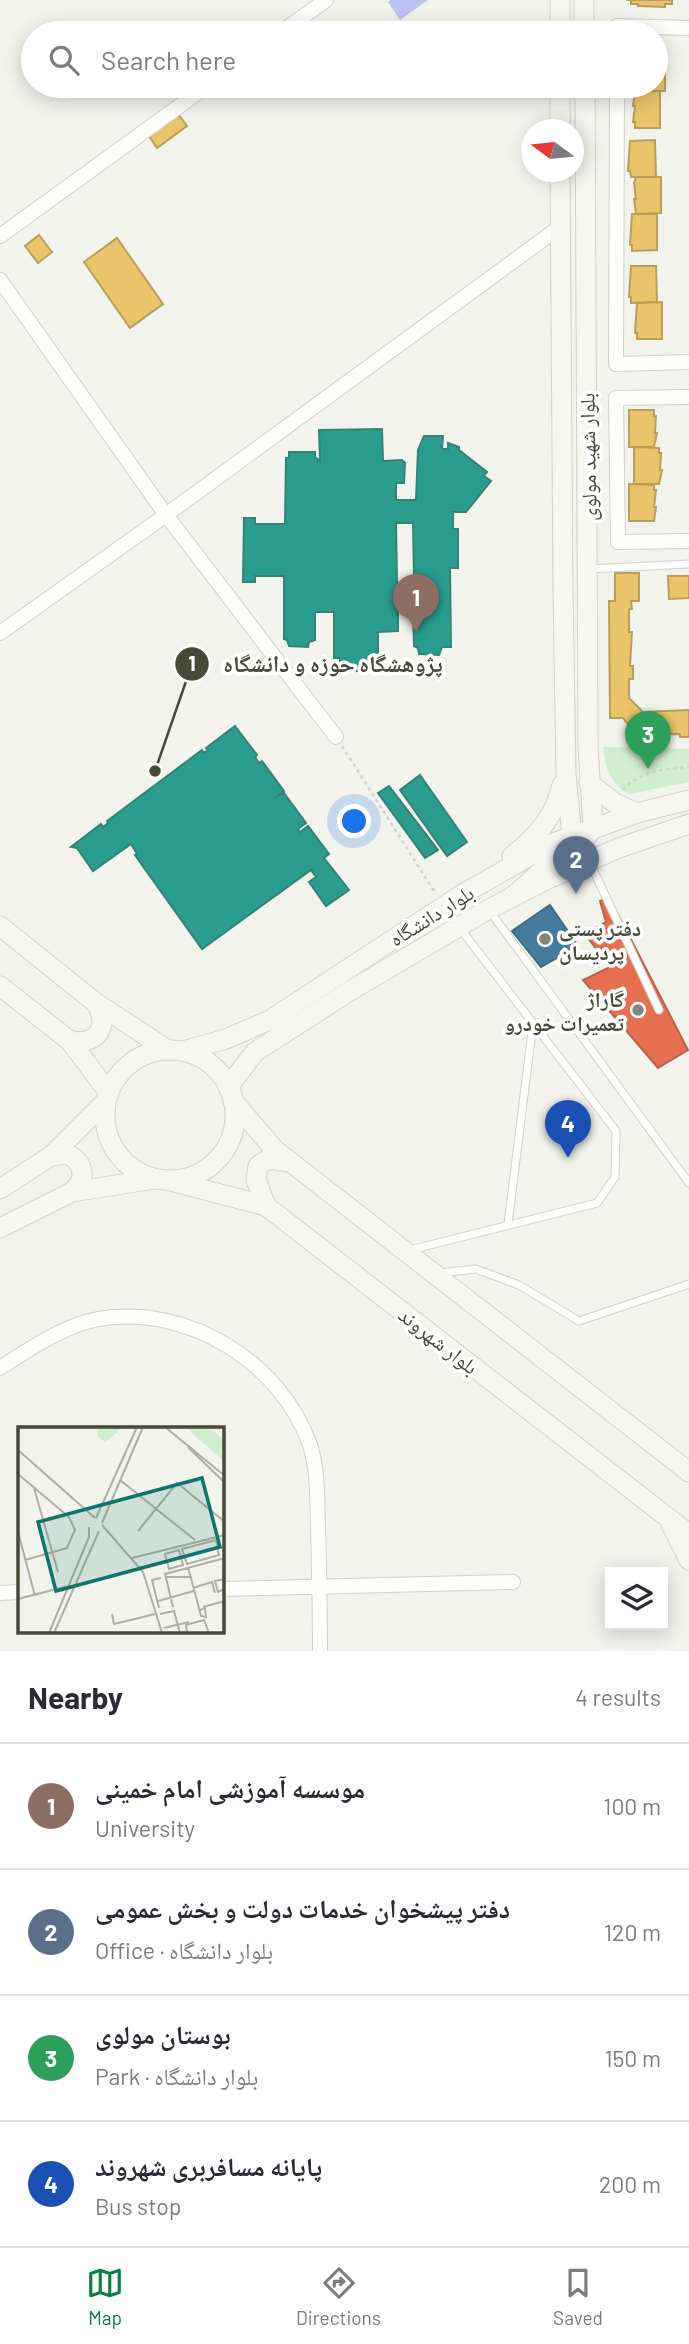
<!DOCTYPE html>
<html lang="en">
<head>
<meta charset="utf-8">
<style>
	:root { --surface:#fff; --page:#f2f2f3; --text:#2b2b33; --muted:#7c7c81; --line:#e1e1e2; --accent:#0b8043 }
	body { margin:0; font-family:Barlow,"Noto Naskh Arabic",sans-serif; background:var(--page); color:var(--text) }
	.controls { position:absolute; right:21px; bottom:21px; display:grid; overflow:hidden; border-radius:0px; box-shadow:0 4px 18px #0003 }
	.controls button { width:63px; height:63px; display:grid; place-items:center; padding:0; border:0; border-bottom:2px solid var(--line); background:var(--surface); color:var(--text); font:35px sans-serif }
	.compass { position:absolute; left:521px; top:119px; width:63px; height:63px; border-radius:50%; background:var(--surface); box-shadow:0 4px 18px #0003; rotate:285deg }
	.you { position:absolute; left:355px; top:822px; width:24px; height:24px; margin:-18px; border:5px solid #fff; border-radius:50%; background:#1a73e8; box-shadow:0 0 0 10px #1a73e833 }
	.badge { display:grid; place-items:center; width:46px; height:46px; border-radius:50%; background:var(--accent); color:#fff; font-size:23px; font-weight:700 }
	.pin { position:absolute; translate:-50% -58px; filter:drop-shadow(0 2px 4px #0008) }
	.pin::after { content:''; position:absolute; top:37px; width:24px; height:21px; background:inherit; clip-path:polygon(0 0,100% 0,50% 100%) }
	.list { margin:0; padding:0; list-style:none }
	h2 { display:flex; justify-content:space-between; align-items:center; height:91px; margin:0; padding:0 28px; font-size:30px }
	h2 small { font-size:23px; font-weight:400; color:var(--muted) }
	.list li { display:grid; grid-template-columns:46px 1fr auto; gap:21px; align-items:center; box-sizing:border-box; height:126px; padding:0 28px; border-top:2px solid var(--line) }
	.list b { display:block; font-size:26px; white-space:nowrap }
	.list p { margin:0; font-size:23px; white-space:nowrap; color:var(--muted) }
	.list em { font-size:23px; font-style:normal; color:var(--muted) }
	.icon { flex:none; width:38px; height:38px; fill:none; stroke:currentColor; stroke-width:2; stroke-linecap:round; stroke-linejoin:round }
	.map { position:relative; flex:none; width:689px; height:1651px; overflow:hidden }
	.search { position:absolute; background:var(--surface); box-shadow:0 4px 18px #0003; left:21px; right:21px; top:21px; height:77px; display:flex; align-items:center; gap:18px; box-sizing:border-box; padding:0 24px; border-radius:38px; color:var(--muted); font-size:26px }
	.sheet { height:595px; background:var(--surface) }
	nav { display:flex; justify-content:space-around; align-items:center; box-sizing:border-box; height:98px; border-top:2px solid var(--line); background:var(--surface); font-size:19px; color:var(--muted) }
	nav a { display:grid; justify-items:center; gap:4px }
	nav .on { color:var(--accent) }
	.map>svg:first-child { display:block }
</style>
</head>
<body>
<div class="map">
<svg width="689" height="1651" viewBox="0 0 689 1651">
	<rect width="100%" height="100%" fill="#f2f3ed"/>
	<path fill="#d0eecd" d="M603 747 689 749V782L629 794C610 784 605 767 603 747Z"/>
	<polygon fill="#bec2f0" points="391,0 428,0 400,20 388,2"/>
	<g fill="#e9c46a" stroke="#b99f5b" stroke-width="2">
		<polygon points="626,0 672,0 672,4 665,4 665,7 638,6 638,4 631,4 631,0"/>
		<polygon points="656,54 665,54 665,91 640,91 640,86 656,86"/>
		<polygon points="635,91 660,91 660,128 635,128 635,122 633,122 635,106 633,106"/>
		<polygon points="179,115 187,126 157,148 149,136"/>
		<polygon points="655,140 656,177 631,177 630,171 628,171 630,141"/>
		<polygon points="636,177 661,177 661,213 636,214 634,199 636,199 634,183"/>
		<polygon points="632,214 657,214 657,250 632,251 632,245 630,245"/>
		<polygon points="39,235 52,252 38,263 25,246"/>
		<polygon points="117,238 163,304 130,328 84,262"/>
		<polygon points="631,266 656,266 657,302 631,303 631,297 629,297"/>
		<polygon points="662,302 662,339 637,339 637,333 635,333 637,303"/>
		<polygon points="629,410 654,410 654,416 656,416 655,433 657,433 654,447 629,447"/>
		<polygon points="634,447 659,448 659,453 661,453 660,470 662,470 659,484 634,484"/>
		<polygon points="629,484 654,485 654,490 656,490 654,507 656,507 654,521 629,521"/>
		<polygon points="615,573 639,573 639,601 631,601 632,609 629,609 629,632 632,632 630,666 633,666 633,679 629,679 629,698 643,712 689,710 689,737 680,737 680,734 628,735 628,724 623,718 610,718 609,601 615,601"/>
		<polygon points="668,576 689,576 689,598 669,599"/>
	</g>
	<polygon fill="#e76f51" stroke="#b7644a" stroke-width="2" points="609,897 688,1050 658,1068 583,980 610,967 585,934 606,922 600,901"/>
	<g fill="#2a9d8f" stroke="#338475" stroke-width="2" fill-rule="evenodd">
		<path d="M382 429 383 461 402 460 405 463 404 483H396V500H416L418 450 424 436H443L442 449H448V443L459 447V450L487 472 484 476 491 481 466 512H453V529H458V568H450L451 647H442L439 655 419 654 418 648 414 646 413 604 398 605V631L378 632V657H372V663L368 664 366 672 347 670 346 665 340 663V658H334V612H315V640L309 642 308 647 289 646 287 640 284 639V576H255V582H243L244 518H255V524H285L286 458H289V452H315V457L320 461 319 430ZM396 523H413L414 583H397Z"/>
		<polygon points="235,726 257,755 255,757 259,763 262,761 284,791 276,797 284,793 306,823 298,829 300,832 308,826 329,854 324,858 349,890 326,906 309,882 316,877 311,870 202,949 135,855 137,854 131,844 93,871 77,848 71,847 101,824 103,827 108,823 107,821 202,750 204,753 208,750 206,748"/>
		<polygon points="420,775 467,842 447,856 400,790"/>
		<polygon points="389,786 438,850 425,858 378,793"/>
	</g>
	<polygon fill="#457b9d" stroke="#466c7f" stroke-width="2" points="550,905 578,946 541,967 512,931"/>
	<g fill="none" stroke-linecap="round" stroke-linejoin="round">
		<g stroke="#d0d1cb" stroke-width="9">
			<g id="service">
				<polyline points="588,569 689,564"/>
				<polyline points="590,863 659,1010"/>
				<polyline points="489,910 689,1183"/>
				<polyline points="508,1224 533,1023"/>
				<polyline points="410,1250 597,1203 615,1177 616,1131 459,927"/>
				<polyline points="440,1273 476,1269 519,1285 579,1321 689,1284"/>
			</g>
		</g>
		<g stroke="#d0d1cb" stroke-width="16">
			<g id="minor">
				<polyline points="280,33 326,0"/>
				<polyline points="617,33 617,26 689,28"/>
				<polyline points="617,86 616,364 689,362"/>
				<polyline points="0,236 207,86"/>
				<polyline points="0,280 166,515 336,737"/>
				<polyline points="689,397 616,398 618,542 689,541"/>
				<polyline points="0,633 166,515 560,227"/>
				<path d="M0 1368C28 1350 66 1324 99 1319 187 1304 281 1362 310 1445 318 1470 317 1498 318 1524 319 1566 320 1609 320 1651"/>
				<polyline points="222,1589 513,1582"/>
				<polyline points="0,1593 19,1592"/>
			</g>
		</g>
		<g stroke="#d0d4c5" stroke-width="21">
			<g id="secondary">
				<polyline points="584,0 584,33"/>
				<polyline points="560,33 560,0"/>
				<polyline points="560,130 560,86"/>
				<polyline points="560,172 563,590 566,774 572,836"/>
				<polyline points="589,783 615,803 637,813"/>
				<path d="M512 856C537 837 555 816 562 785"/>
				<polyline points="511,898 544,869 583,842 593,828 588,745 585,86"/>
				<polyline points="0,926 96,1003 168,1050"/>
				<polyline points="0,986 70,1041 109,1093"/>
				<path d="M70 1041C98 1045 110 1027 96 1003"/>
				<circle cx="170" cy="1115" r="65"/>
				<polyline points="183,1051 226,1039 270,1020 461,895 551,844 637,813 689,800"/>
				<polyline points="228,1087 255,1052 348,992 489,909 550,878 619,848 689,824"/>
				<polyline points="233,1101 275,1150 689,1472"/>
				<path d="M51 1156 67 1154C85 1162 87 1180 72 1192"/>
				<polyline points="171,1181 266,1206 689,1534"/>
				<polyline points="0,1189 51,1156 106,1101"/>
				<polyline points="266,1206 256,1180 258,1166 268,1159 290,1162"/>
				<polyline points="0,1228 72,1192 154,1179"/>
				<polyline points="671,1524 689,1560"/>
			</g>
		</g>
		<g stroke="#d2d3cb" stroke-width="2.5" stroke-dasharray="3.5 3.5" stroke-linecap="butt">
			<polyline points="342,746 436,894"/>
			<path d="M623 790C639 771 665 769 689 767"/>
		</g>
		<use href="#service" stroke="#fdfdfc" stroke-width="7"/>
		<use href="#minor" stroke="#fdfdfc" stroke-width="14"/>
		<use href="#secondary" stroke="#f5f7f0" stroke-width="19"/>
	</g>
	<g fill="#848577" stroke="#fff" stroke-width="2.5">
		<circle cx="545" cy="939" r="7"/>
		<circle cx="638" cy="1010" r="7"/>
	</g>
	<g text-anchor="middle" dominant-baseline="central" stroke-width="7" stroke-linejoin="round" paint-order="stroke">
		<g font-size="21" fill="#484a38" stroke="#fff">
			<text transform="translate(587 457) rotate(-91)">بلوار شهید مولوی</text>
			<text transform="translate(431 915) rotate(-32)">بلوار دانشگاه</text>
			<text transform="translate(439 1340) rotate(38)">بلوار شهروند</text>
		</g>
		<g font-size="21" font-weight="bold" fill="#484a38" stroke="#fff" text-anchor="start">
			<text x="559" y="927">دفتر پستی<tspan x="559" dy="24">پردیسان</tspan></text>
			<text x="624" y="998" text-anchor="end">گاراژ<tspan x="624" dy="24">تعمیرات خودرو</tspan></text>
		</g>
	</g>
	<g transform="translate(18 1427)">
		<rect width="206" height="206" fill="#f2f3ed"/>
		<path d="M81 0H106L87 15 79 9ZM167 0H189L206 12V34Z" fill="#d0eecd"/>
		<path fill="none" stroke="#aeafa5" stroke-width="2" d="M147 0 207 49M170 20 207 56M0 23 77 91M0 47 51 90 57 103 49 121 7 133M102 53 177 113M16 61 40 145M78 91 119 0M84 96 125 0M84 98 125 145 144 206M120 104 159 56 207 95M0 105 17 169M198 113 201 128 169 137 164 122ZM161 123 165 138 151 142 147 127ZM114 131 207 108M170 140 183 189 188 190 187 181 182 183M147 150H172M207 152 197 154 200 165 207 162M175 161 194 155 197 166M0 172 50 159M140 174 176 164M155 180 147 147 207 131M185 180 207 174M141 181 134 153 143 151M94 187 96 197 137 187M142 187 156 184 162 206M146 201 171 195M31 206 71 110V100M36 206 81 104M169 206 168 198 186 193 191 206"/>
		<path fill="#0f766e" fill-opacity="0.15" stroke="#0f766e" stroke-width="3.5" d="M184 51 202 120 38 164 20 95Z"/>
		<rect width="206" height="206" fill="none" stroke="#484a38" stroke-width="3.5"/>
	</g>
	<path fill="none" stroke="#484a38" stroke-width="2.5" d="M155 771L192 664"/>
	<g fill="#484a38" stroke="#fff" stroke-width="2.5">
		<circle cx="155" cy="771" r="7"/>
		<circle cx="192" cy="664" r="18"/>
	</g>
	<g font-size="21" text-anchor="middle" font-weight="bold" fill="#fff">
		<text x="192" y="671">1</text>
	</g>
	<g font-size="23" text-anchor="middle" font-weight="bold" fill="#484a38" stroke="#fff" stroke-width="7" stroke-linejoin="round" paint-order="stroke">
		<text x="333" y="672">پژوهشگاه حوزه و دانشگاه</text>
	</g>
</svg>
<div class="controls">
<button><svg class="icon" aria-label="layers" viewBox="0 0 24 24"><path d="M12 4l9 5-9 5-9-5zM3 14l9 5 9-5"/></svg></button>
</div>
<svg class="compass" viewBox="-18 -18 36 36"><path d="M0-13l5 13h-10z" fill="#e53935"/><path d="M0 13l5-13h-10z" fill="#7c7c81"/></svg>
<div class="you"></div>
<div class="pin badge" style="left:416px;top:632px;background:#8d6e63">1</div>
<div class="pin badge" style="left:576px;top:894px;background:#5c6f8a">2</div>
<div class="pin badge" style="left:648px;top:769px;background:#2e9e5b">3</div>
<div class="pin badge" style="left:568px;top:1158px;background:#1a4fb4">4</div>
<div class="search"><svg class="icon" aria-label="search" viewBox="0 0 24 24"><circle cx="10" cy="10" r="6"/><path d="M15 15l6 6"/></svg>Search here</div>
</div>
<section class="sheet">
<h2>Nearby<small>4 results</small></h2>
<ul class="list">
<li><span class="badge" style="background:#8d6e63">1</span><div><b>موسسه آموزشی امام خمینی</b><p>University</p></div><em>100 m</em></li>
<li><span class="badge" style="background:#5c6f8a">2</span><div><b>دفتر پیشخوان خدمات دولت و بخش عمومی</b><p>Office · بلوار دانشگاه</p></div><em>120 m</em></li>
<li><span class="badge" style="background:#2e9e5b">3</span><div><b>بوستان مولوی</b><p>Park · بلوار دانشگاه</p></div><em>150 m</em></li>
<li><span class="badge" style="background:#1a4fb4">4</span><div><b>پایانه مسافربری شهروند</b><p>Bus stop</p></div><em>200 m</em></li>
</ul>
</section>
<nav>
<a class="on"><svg class="icon" aria-label="map" viewBox="0 0 24 24"><path d="M3 6l6-2 6 2 6-2v14l-6 2-6-2-6 2zM9 4v14M15 6v14"/></svg>Map</a>
<a><svg class="icon" aria-label="directions" viewBox="0 0 24 24"><path d="M12 3l9 9-9 9-9-9zM9 14v-3h6M13 9l2 2-2 2"/></svg>Directions</a>
<a><svg class="icon" aria-label="saved" viewBox="0 0 24 24"><path d="M7 4h10v16l-5-4-5 4z"/></svg>Saved</a>
</nav>
</body>
</html>
